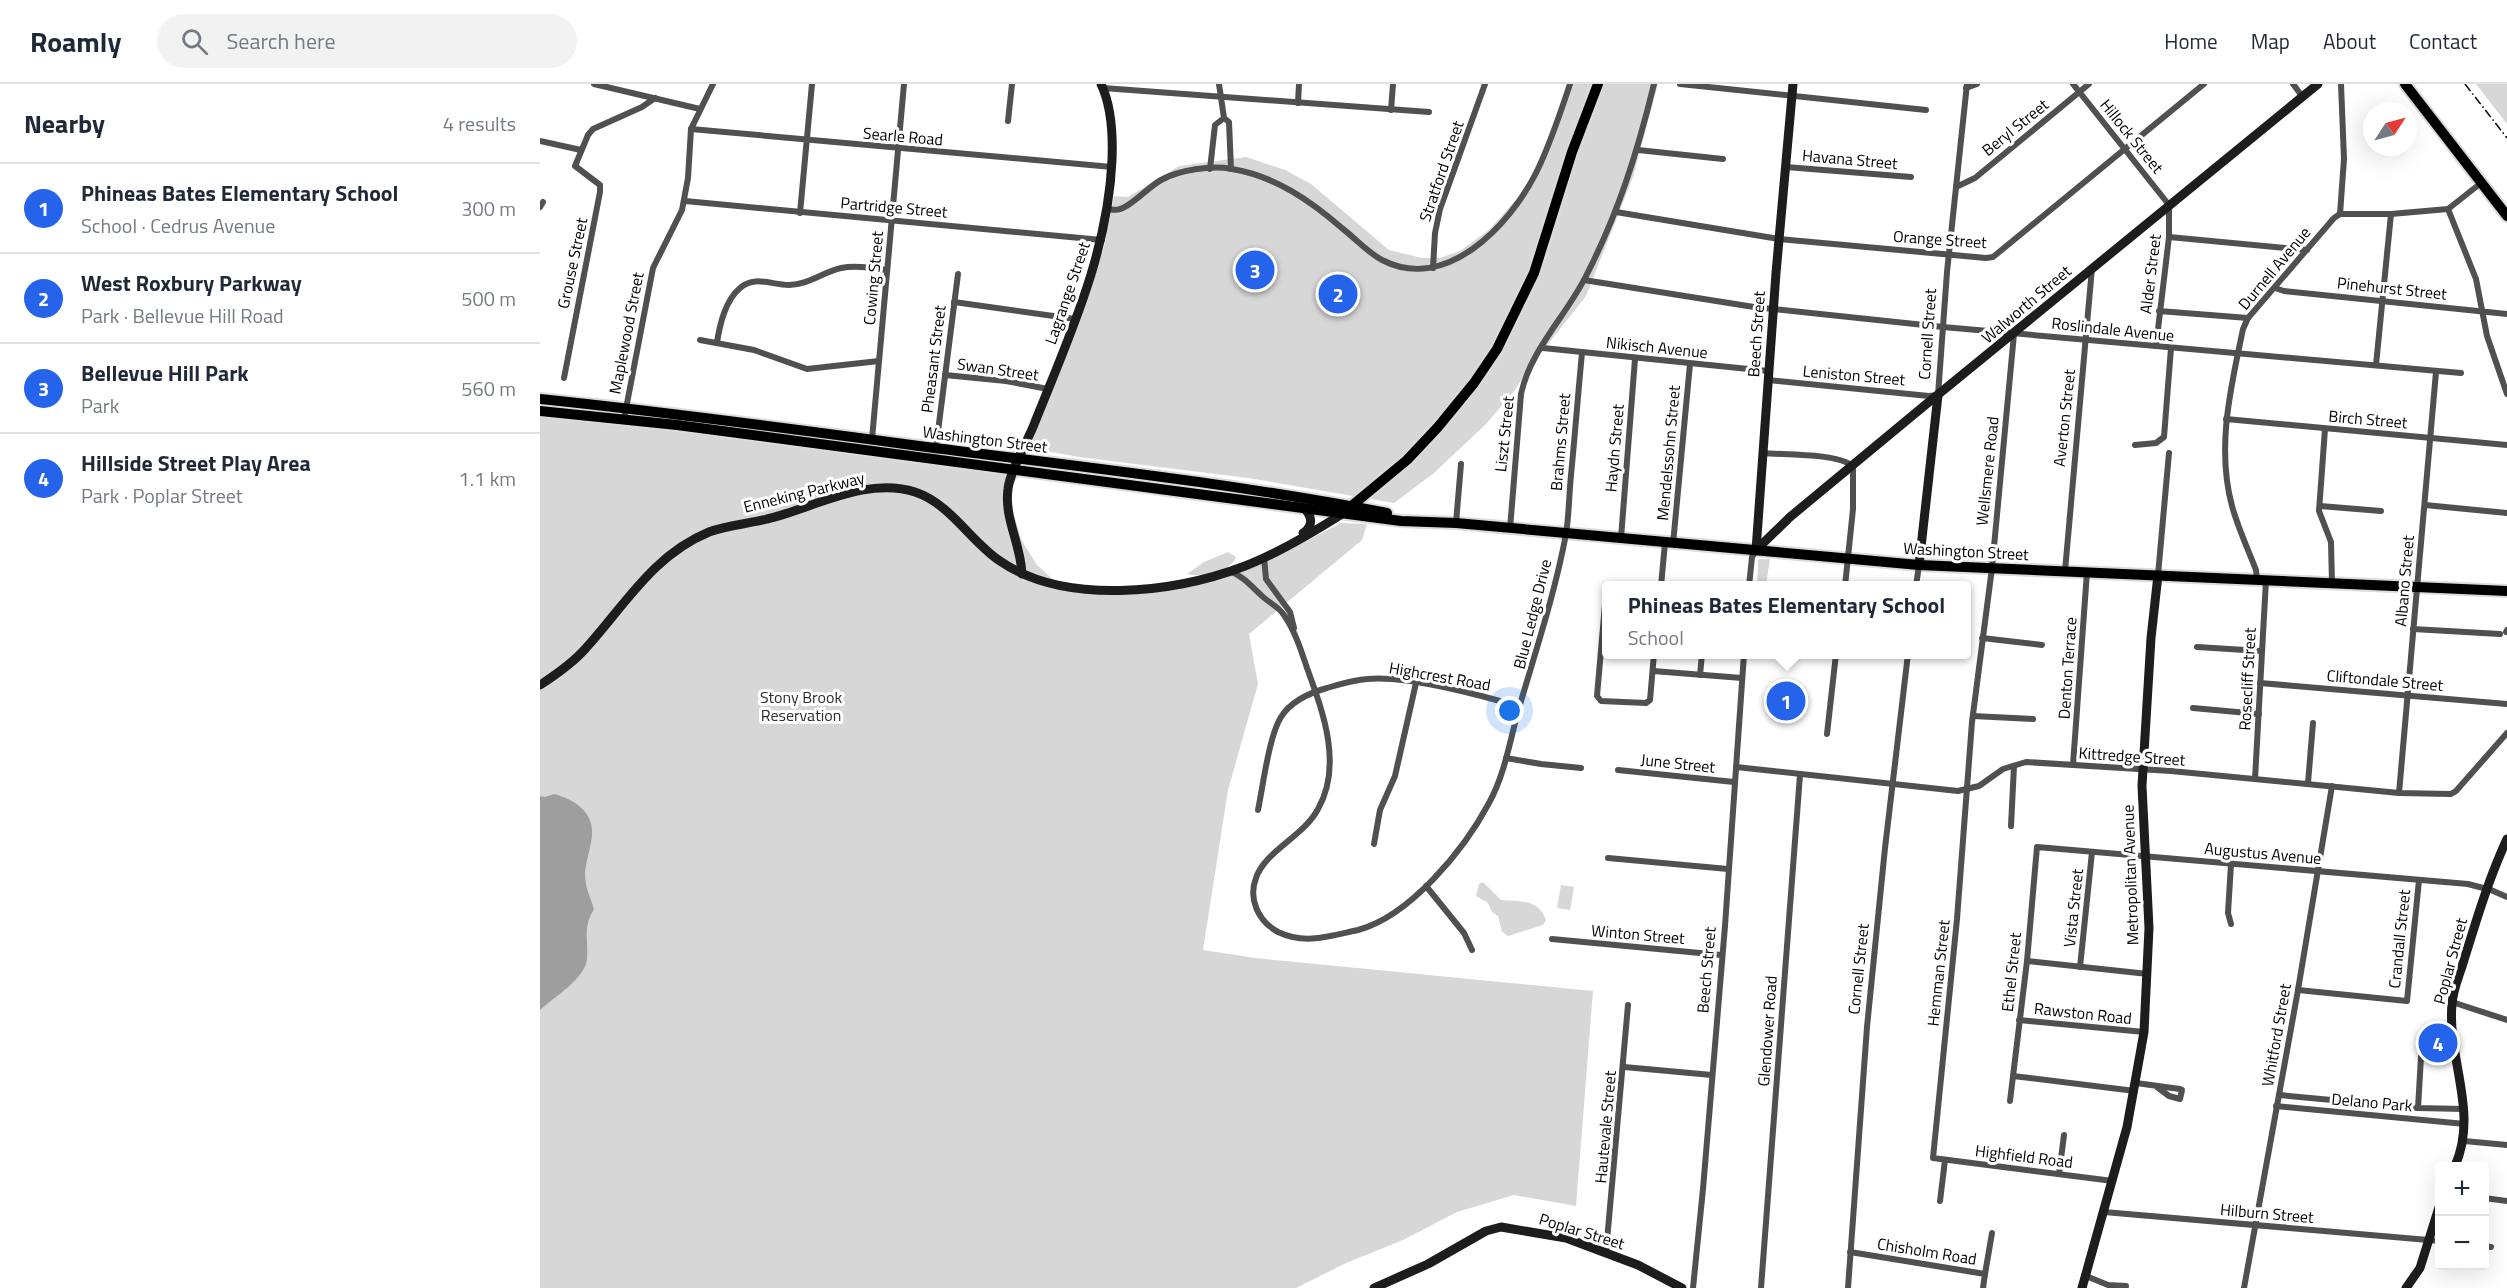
<!DOCTYPE html>
<html lang="en">
<head>
<meta charset="utf-8">
<style>
	:root { --surface:#fff; --page:#f2f2f3; --text:#1f2937; --muted:#747a83; --line:#e0e1e3; --accent:#2563eb }
	body { margin:0; font-family:"Titillium Web",sans-serif; background:var(--page); color:var(--text) }
	.controls { position:absolute; right:18px; bottom:18px; display:grid; overflow:hidden; border-radius:6px; box-shadow:0 6px 24px #0002 }
	.controls button { width:54px; height:54px; display:grid; place-items:center; padding:0; border:0; border-bottom:2px solid var(--line); background:var(--surface); color:var(--text); font:30px sans-serif }
	.compass { position:absolute; left:1823px; top:18px; width:54px; height:54px; border-radius:50%; background:var(--surface); box-shadow:0 6px 24px #0002; rotate:54deg }
	.you { position:absolute; left:970px; top:627px; width:21px; height:21px; margin:-15px; border:4px solid #fff; border-radius:50%; background:#1a73e8; box-shadow:0 0 0 9px #1a73e833 }
	.badge { display:grid; place-items:center; width:39px; height:39px; border-radius:50%; background:var(--accent); color:#fff; font-size:20px; font-weight:700 }
	.pin { position:absolute; translate:-50% -50%; border:3px solid #fff; box-shadow:0 2px 6px #0006 }
	.popup { position:absolute; left:1062px; top:497px; width:369px; height:78px; box-sizing:border-box; display:grid; place-content:center; border-radius:6px; background:var(--surface); filter:drop-shadow(0 2px 4px #0005); font-size:20px; white-space:nowrap; color:var(--muted) }
	.popup b { font-size:22px; color:var(--text) }
	.popup::after { content:''; position:absolute; left:50%; top:100%; margin-left:-12px; border:12px solid transparent; border-top-color:var(--surface) }
	.list { margin:0; padding:0; list-style:none }
	h2 { display:flex; justify-content:space-between; align-items:center; height:78px; margin:0; padding:0 24px; font-size:26px }
	h2 small { font-size:20px; font-weight:400; color:var(--muted) }
	.list li { display:grid; grid-template-columns:39px 1fr auto; gap:18px; align-items:center; box-sizing:border-box; height:90px; padding:0 24px; border-top:2px solid var(--line) }
	.list b { display:block; font-size:22px; white-space:nowrap }
	.list p { margin:0; font-size:20px; white-space:nowrap; color:var(--muted) }
	.list em { font-size:20px; font-style:normal; color:var(--muted) }
	.icon { flex:none; width:33px; height:33px; fill:none; stroke:currentColor; stroke-width:2; stroke-linecap:round; stroke-linejoin:round }
	.map { position:relative; flex:none; width:1967px; height:1204px; overflow:hidden }
	header { display:flex; align-items:center; gap:36px; box-sizing:border-box; height:84px; padding:0 30px; background:var(--surface); border-bottom:2px solid var(--line) }
	header strong { font-size:28px }
	nav { display:flex; gap:33px; margin-inline-start:auto; font-size:21px }
	.search { width:420px; height:54px; background:var(--page); display:flex; align-items:center; gap:15px; box-sizing:border-box; padding:0 21px; border-radius:33px; color:var(--muted); font-size:22px }
	main { display:flex }
	aside { flex:1; background:var(--surface) }
	.map>svg:first-child { display:block }
</style>
</head>
<body>
<header>
<strong>Roamly</strong>
<div class="search"><svg class="icon" aria-label="search" viewBox="0 0 24 24"><circle cx="10" cy="10" r="6"/><path d="M15 15l6 6"/></svg>Search here</div>
<nav><a>Home</a><a>Map</a><a>About</a><a>Contact</a></nav>
</header>
<main>
<aside>
<h2>Nearby<small>4 results</small></h2>
<ul class="list">
<li><span class="badge">1</span><div><b>Phineas Bates Elementary School</b><p>School · Cedrus Avenue</p></div><em>300 m</em></li>
<li><span class="badge">2</span><div><b>West Roxbury Parkway</b><p>Park · Bellevue Hill Road</p></div><em>500 m</em></li>
<li><span class="badge">3</span><div><b>Bellevue Hill Park</b><p>Park</p></div><em>560 m</em></li>
<li><span class="badge">4</span><div><b>Hillside Street Play Area</b><p>Park · Poplar Street</p></div><em>1.1 km</em></li>
</ul>
</aside>
<div class="map">
<svg width="1967" height="1204" viewBox="0 0 1967 1204">
	<rect width="100%" height="100%" fill="#fff"/>
	<g fill="#d7d7d7">
		<polygon points="1028,0 1118,0 1093,93 1046,212 986,288 975,306 946,340 894,389 854,419 708,394 539,373 489,364 550,208 564,163 574,112 588,113 639,82 706,73 745,86 771,100 849,166 882,174 900,174 920,167 949,146 981,110 1003,74"/>
		<polygon points="1936,0 1967,0 1967,40"/>
		<polygon points="0,333 245,359 479,391 473,400 471,414 473,428 482,457 497,481 517,499 566,503 630,500 714,476 730,476 801,439 827,440 822,456 709,550 718,600 688,706 663,866 715,874 1053,907 1036,1122 974,1111 917,1128 863,1156 806,1179 756,1204 0,1204"/>
		<path d="M688 468 696 473C692 487 660 494 647 490L664 478Z"/>
		<polygon points="1221,475 1230,475 1226,501 1217,501 1218,476"/>
		<path d="M943 798 961 816C979 818 998 814 1006 836L1003 841 968 852 962 848 958 832 952 828 948 819 936 812 939 800Z"/>
		<polygon points="1021,801 1034,803 1030,826 1017,824"/>
		<polygon points="1887,947 1908,949 1912,974 1886,970"/>
	</g>
	<path fill="#9e9e9e" d="M14 710C33 715 54 727 52 751 51 764 46 776 45 789 45 804 50 812 54 825 42 845 49 855 47 875 45 895 14 913 0 926V712L5 713Z"/>
	<g fill="none" stroke-linecap="round" stroke-linejoin="round">
		<g stroke="#dbdbdb" stroke-width="14">
			<g id="primary">
				<polyline points="1865,0 1967,132"/>
				<path d="M0 315C127 328 253 345 379 362 535 382 692 399 847 429"/>
				<polyline points="0,327 137,341 861,437 916,439 1379,481 1967,507"/>
				<polyline points="809,424 867,376 898,343 934,299 957,265 994,189 1032,68 1058,0"/>
			</g>
		</g>
		<g stroke="#505050" stroke-width="6">
			<polyline points="54,0 160,25"/>
			<polyline points="679,0 684,34 689,38 691,85"/>
			<polyline points="1140,0 1386,26"/>
			<polyline points="1533,0 1629,121 1629,153 1616,262"/>
			<polyline points="1753,0 1762,12"/>
			<polyline points="563,4 889,28"/>
			<polyline points="1426,4 1437,0"/>
			<polyline points="758,19 759,0"/>
			<polyline points="851,26 853,0"/>
			<polyline points="468,37 472,0"/>
			<polyline points="151,45 572,83"/>
			<polyline points="0,57 41,66"/>
			<polyline points="1098,66 1183,75"/>
			<polyline points="1246,83 1371,93"/>
			<polyline points="670,85 675,41 684,34"/>
			<polyline points="1941,99 1908,125 1936,195 1947,252 1967,310"/>
			<polyline points="1416,103 1435,94 1549,0"/>
			<polyline points="145,117 562,156"/>
			<polyline points="0,123 3,118"/>
			<path d="M566 125C570 125 576 127 580 125 592 122 608 103 621 96 639 86 671 81 692 85 735 92 771 117 803 145 816 155 827 168 842 176 906 209 969 142 996 89 1010 61 1020 30 1030 0"/>
			<polyline points="1076,128 1239,155 1446,174 1453,173 1664,0"/>
			<polyline points="260,129 272,0"/>
			<polyline points="1800,130 1851,130 1908,125"/>
			<polyline points="1629,153 1767,166"/>
			<polyline points="893,184 895,149 900,125 945,0"/>
			<polyline points="1044,196 1214,223 1403,243 1921,289"/>
			<polyline points="1735,204 1744,207 1967,230"/>
			<polyline points="414,218 535,235"/>
			<polyline points="1619,227 1708,234"/>
			<polyline points="1474,250 1452,484 1432,638 1417,835 1393,1074 1573,1097"/>
			<polyline points="160,256 214,266 267,285 339,277"/>
			<path d="M177 258C180 240 185 217 200 204 214 191 232 201 249 201 268 201 283 188 301 184 316 181 332 184 347 186"/>
			<polyline points="1003,264 1228,287"/>
			<polyline points="1836,281 1851,130"/>
			<polyline points="405,291 466,297 508,305"/>
			<polyline points="24,294 60,108 60,101 35,82 48,51 53,45 102,23 115,14"/>
			<polyline points="1228,296 1389,312 1398,311 1407,188 1427,0"/>
			<polyline points="84,335 113,184 142,126 148,94 151,45 173,0"/>
			<polyline points="1686,335 1967,361"/>
			<polyline points="1785,345 1779,427 1791,458 1792,499"/>
			<polyline points="332,355 364,0"/>
			<polyline points="1595,361 1616,359 1624,353 1631,264"/>
			<polyline points="396,363 418,190"/>
			<path d="M1223 369C1245 371 1296 369 1313 382V425L1305 502"/>
			<polyline points="1885,421 1967,429"/>
			<polyline points="1780,422 1841,427"/>
			<polyline points="916,439 921,380"/>
			<path d="M970 445 981 310C990 267 1025 233 1045 194 1078 130 1097 70 1114 0"/>
			<polyline points="1081,454 1095,275"/>
			<polyline points="1133,460 1150,280"/>
			<polyline points="724,473 726,495 750,528 754,544"/>
			<path d="M690 487C704 493 711 502 722 512 729 519 738 522 744 531 755 547 761 566 767 584 783 628 803 681 778 725 764 752 725 767 716 794 708 815 718 837 738 848 765 861 790 852 818 846 870 832 924 766 949 719 965 690 970 656 979 624 996 566 1015 509 1026 450 1029 431 1029 411 1031 391 1035 351 1038 310 1042 269"/>
			<polyline points="1525,487 1552,184"/>
			<polyline points="1618,491 1629,369"/>
			<path d="M1717 495 1716 486C1708 465 1698 444 1692 422 1676 363 1691 303 1703 245L1708 234 1794 134 1800 130 1804 75 1801 0"/>
			<polyline points="1121,502 1125,459"/>
			<polyline points="1209,502 1212,473 1216,466"/>
			<polyline points="1376,502 1379,481"/>
			<polyline points="1066,509 1057,612 1061,617 1106,619 1110,616 1114,570"/>
			<polyline points="1873,545 1960,550"/>
			<polyline points="1966,548 1967,546"/>
			<polyline points="1442,554 1502,561"/>
			<polyline points="1657,563 1721,567"/>
			<polyline points="1113,587 1202,594"/>
			<polyline points="1160,591 1162,570"/>
			<polyline points="1720,599 1967,620"/>
			<polyline points="1653,624 1719,630"/>
			<polyline points="1433,632 1493,635"/>
			<polyline points="1287,650 1296,570"/>
			<polyline points="966,674 1001,680 1041,684"/>
			<polyline points="1533,681 1547,488"/>
			<polyline points="1196,683 1418,707 1439,702 1463,685 1486,678 1631,687 1859,709 1911,710 1916,707 1967,649"/>
			<polyline points="1078,686 1194,698"/>
			<polyline points="1715,695 1726,496"/>
			<polyline points="1768,699 1773,639"/>
			<polyline points="1859,709 1896,288"/>
			<path d="M718 726C723 702 729 652 741 633 751 617 769 609 787 604 800 600 813 596 827 595 866 591 941 611 980 623"/>
			<polyline points="1471,742 1474,682"/>
			<polyline points="834,760 840,726 855,692 876,599"/>
			<polyline points="1068,774 1188,785"/>
			<polyline points="886,802 924,849 932,866"/>
			<polyline points="1691,840 1688,829 1691,780"/>
			<polyline points="1012,855 1181,871"/>
			<polyline points="1487,877 1608,890"/>
			<polyline points="1540,883 1552,768"/>
			<polyline points="1758,906 1867,917 1879,796"/>
			<polyline points="1912,918 1967,936"/>
			<polyline points="1479,936 1604,948"/>
			<polyline points="1084,983 1172,991"/>
			<polyline points="1473,992 1595,1007"/>
			<polyline points="1596,999 1640,1005 1642,1006 1640,1015 1629,1012 1617,1003"/>
			<polyline points="1739,1011 1878,1024 1924,1025"/>
			<polyline points="1470,1017 1487,877 1497,763 1928,800 1951,806 1967,813"/>
			<polyline points="1736,1022 1925,1040"/>
			<polyline points="1878,1024 1881,973"/>
			<polyline points="1924,1057 1967,1061"/>
			<polyline points="1519,1090 1524,1051"/>
			<polyline points="1944,1114 1967,1117"/>
			<polyline points="1400,1117 1405,1076"/>
			<polyline points="1564,1128 1900,1157"/>
			<polyline points="1944,1162 1951,1163"/>
			<polyline points="1066,1168 1088,921"/>
			<polyline points="1310,1168 1445,1190 1443,1204"/>
			<polyline points="1445,1190 1452,1149"/>
			<polyline points="1546,1192 1568,1201 1586,1202"/>
			<polyline points="1153,1204 1163,1105 1185,842 1204,570"/>
			<polyline points="1221,1204 1260,691"/>
			<polyline points="1308,1204 1327,943 1345,764 1368,570"/>
			<polyline points="1704,1204 1758,906 1792,702"/>
		</g>
		<g stroke="#1d1d1d" stroke-width="9">
			<path d="M763 449C774 442 772 432 764 424"/>
			<polyline points="1216,466 1250,433 1384,322 1778,0"/>
			<polyline points="1216,466 1236,189 1253,0"/>
			<polyline points="1379,481 1398,311"/>
			<path d="M482 490C481 460 464 435 468 405 470 386 488 357 495 338 529 253 568 169 572 76 573 51 572 23 561 0"/>
			<path d="M0 601C17 590 33 579 46 564 85 521 113 471 169 448 188 441 208 440 227 435 273 424 327 392 375 408 411 420 430 457 460 477 525 522 634 509 705 482 739 469 772 449 802 430"/>
			<path d="M1915 1082C1939 1028 1907 975 1912 920 1913 905 1920 890 1924 876 1937 834 1949 794 1967 755"/>
			<polyline points="834,1204 888,1180 946,1147 961,1143 1026,1154 1098,1181 1142,1204"/>
			<polyline points="1542,1204 1587,1043 1604,948 1609,844 1602,702 1611,554 1618,491"/>
			<polyline points="1866,1204 1880,1184 1900,1120"/>
		</g>
		<use href="#primary" stroke="#000" stroke-width="10"/>
		<polyline stroke="#000" stroke-width="1.5" stroke-dasharray="9 3 1.5 3" stroke-linecap="butt" points="1925,0 1967,54"/>
	</g>
	<g text-anchor="middle" dominant-baseline="central" stroke-width="6" stroke-linejoin="round" paint-order="stroke">
		<g font-size="16" fill="#000" stroke="#fff">
			<text transform="translate(1475 43) rotate(-39)">Beryl Street</text>
			<text transform="translate(363 52) rotate(5)">Searle Road</text>
			<text transform="translate(1592 52) rotate(51)">Hillock Street</text>
			<text transform="translate(1310 75) rotate(5)">Havana Street</text>
			<text transform="translate(901 87) rotate(-71)">Stratford Street</text>
			<text transform="translate(354 123) rotate(5)">Partridge Street</text>
			<text transform="translate(1400 155) rotate(4)">Orange Street</text>
			<text transform="translate(32 179) rotate(-78)">Grouse Street</text>
			<text transform="translate(1734 184) rotate(-50)">Durnell Avenue</text>
			<text transform="translate(1610 190) rotate(-83)">Alder Street</text>
			<text transform="translate(333 194) rotate(-85)">Cowing Street</text>
			<text transform="translate(1852 204) rotate(6)">Pinehurst Street</text>
			<text transform="translate(527 209) rotate(-71)">Lagrange Street</text>
			<text transform="translate(1486 220) rotate(-40)">Walworth Street</text>
			<text transform="translate(1573 245) rotate(6)">Roslindale Avenue</text>
			<text transform="translate(86 249) rotate(-79)">Maplewood Street</text>
			<text transform="translate(1216 250) rotate(-86)">Beech Street</text>
			<text transform="translate(1387 250) rotate(-86)">Cornell Street</text>
			<text transform="translate(1117 263) rotate(6)">Nikisch Avenue</text>
			<text transform="translate(393 275) rotate(-83)">Pheasant Street</text>
			<text transform="translate(458 285) rotate(8)">Swan Street</text>
			<text transform="translate(1314 291) rotate(5)">Leniston Street</text>
			<text transform="translate(1524 334) rotate(-84)">Averton Street</text>
			<text transform="translate(1828 335) rotate(5)">Birch Street</text>
			<text transform="translate(964 350) rotate(-84)">Liszt Street</text>
			<text transform="translate(445 355) rotate(7)">Washington Street</text>
			<text transform="translate(1020 358) rotate(-85)">Brahms Street</text>
			<text transform="translate(1074 364) rotate(-85)">Haydn Street</text>
			<text transform="translate(1128 369) rotate(-85)">Mendelssohn Street</text>
			<text transform="translate(1447 387) rotate(-84)">Wellsmere Road</text>
			<text transform="translate(264 408) rotate(-14)">Enneking Parkway</text>
			<text transform="translate(1426 467) rotate(3)">Washington Street</text>
			<text transform="translate(1864 497) rotate(-85)">Albano Street</text>
			<text transform="translate(992 530) rotate(-76)">Blue Ledge Drive</text>
			<text transform="translate(1527 584) rotate(-86)">Denton Terrace</text>
			<text transform="translate(900 592) rotate(10)">Highcrest Road</text>
			<text transform="translate(1707 595) rotate(-87)">Rosecliff Street</text>
			<text transform="translate(1845 596) rotate(5)">Cliftondale Street</text>
			<text transform="translate(1592 672) rotate(4)">Kittredge Street</text>
			<text transform="translate(1138 679) rotate(6)">June Street</text>
			<text transform="translate(1723 769) rotate(5)">Augustus Avenue</text>
			<text transform="translate(1590 791) rotate(-92)">Metropolitan Avenue</text>
			<text transform="translate(1533 824) rotate(-84)">Vista Street</text>
			<text transform="translate(1098 850) rotate(5)">Winton Street</text>
			<text transform="translate(1859 855) rotate(-84)">Crandall Street</text>
			<text transform="translate(1910 877) rotate(-75)">Poplar Street</text>
			<text transform="translate(1318 885) rotate(-84)">Cornell Street</text>
			<text transform="translate(1166 886) rotate(-85)">Beech Street</text>
			<text transform="translate(1471 888) rotate(-84)">Ethel Street</text>
			<text transform="translate(1398 889) rotate(-84)">Hemman Street</text>
			<text transform="translate(1543 929) rotate(6)">Rawston Road</text>
			<text transform="translate(1227 947) rotate(-86)">Glendower Road</text>
			<text transform="translate(1736 951) rotate(-80)">Whitford Street</text>
			<text transform="translate(1832 1018) rotate(5)">Delano Park</text>
			<text transform="translate(1065 1043) rotate(-85)">Hautevale Street</text>
			<text transform="translate(1484 1072) rotate(7)">Highfield Road</text>
			<text transform="translate(1727 1129) rotate(5)">Hilburn Street</text>
			<text transform="translate(1042 1147) rotate(17)">Poplar Street</text>
			<text transform="translate(1387 1167) rotate(9)">Chisholm Road</text>
		</g>
		<g font-size="16" fill="#2e2e2e" stroke="#fff">
			<text x="261" y="613">Stony Brook<tspan x="261" dy="18">Reservation</tspan></text>
		</g>
	</g>
</svg>
<div class="controls">
<button>+</button>
<button>−</button>
</div>
<svg class="compass" viewBox="-18 -18 36 36"><path d="M0-13l5 13h-10z" fill="#e53935"/><path d="M0 13l5-13h-10z" fill="#747a83"/></svg>
<div class="you"></div>
<div class="pin badge" style="left:1246px;top:617px">1</div>
<div class="popup"><b>Phineas Bates Elementary School</b>School</div>
<div class="pin badge" style="left:798px;top:210px">2</div>
<div class="pin badge" style="left:715px;top:186px">3</div>
<div class="pin badge" style="left:1898px;top:959px">4</div>
</div>
</main>
</body>
</html>
